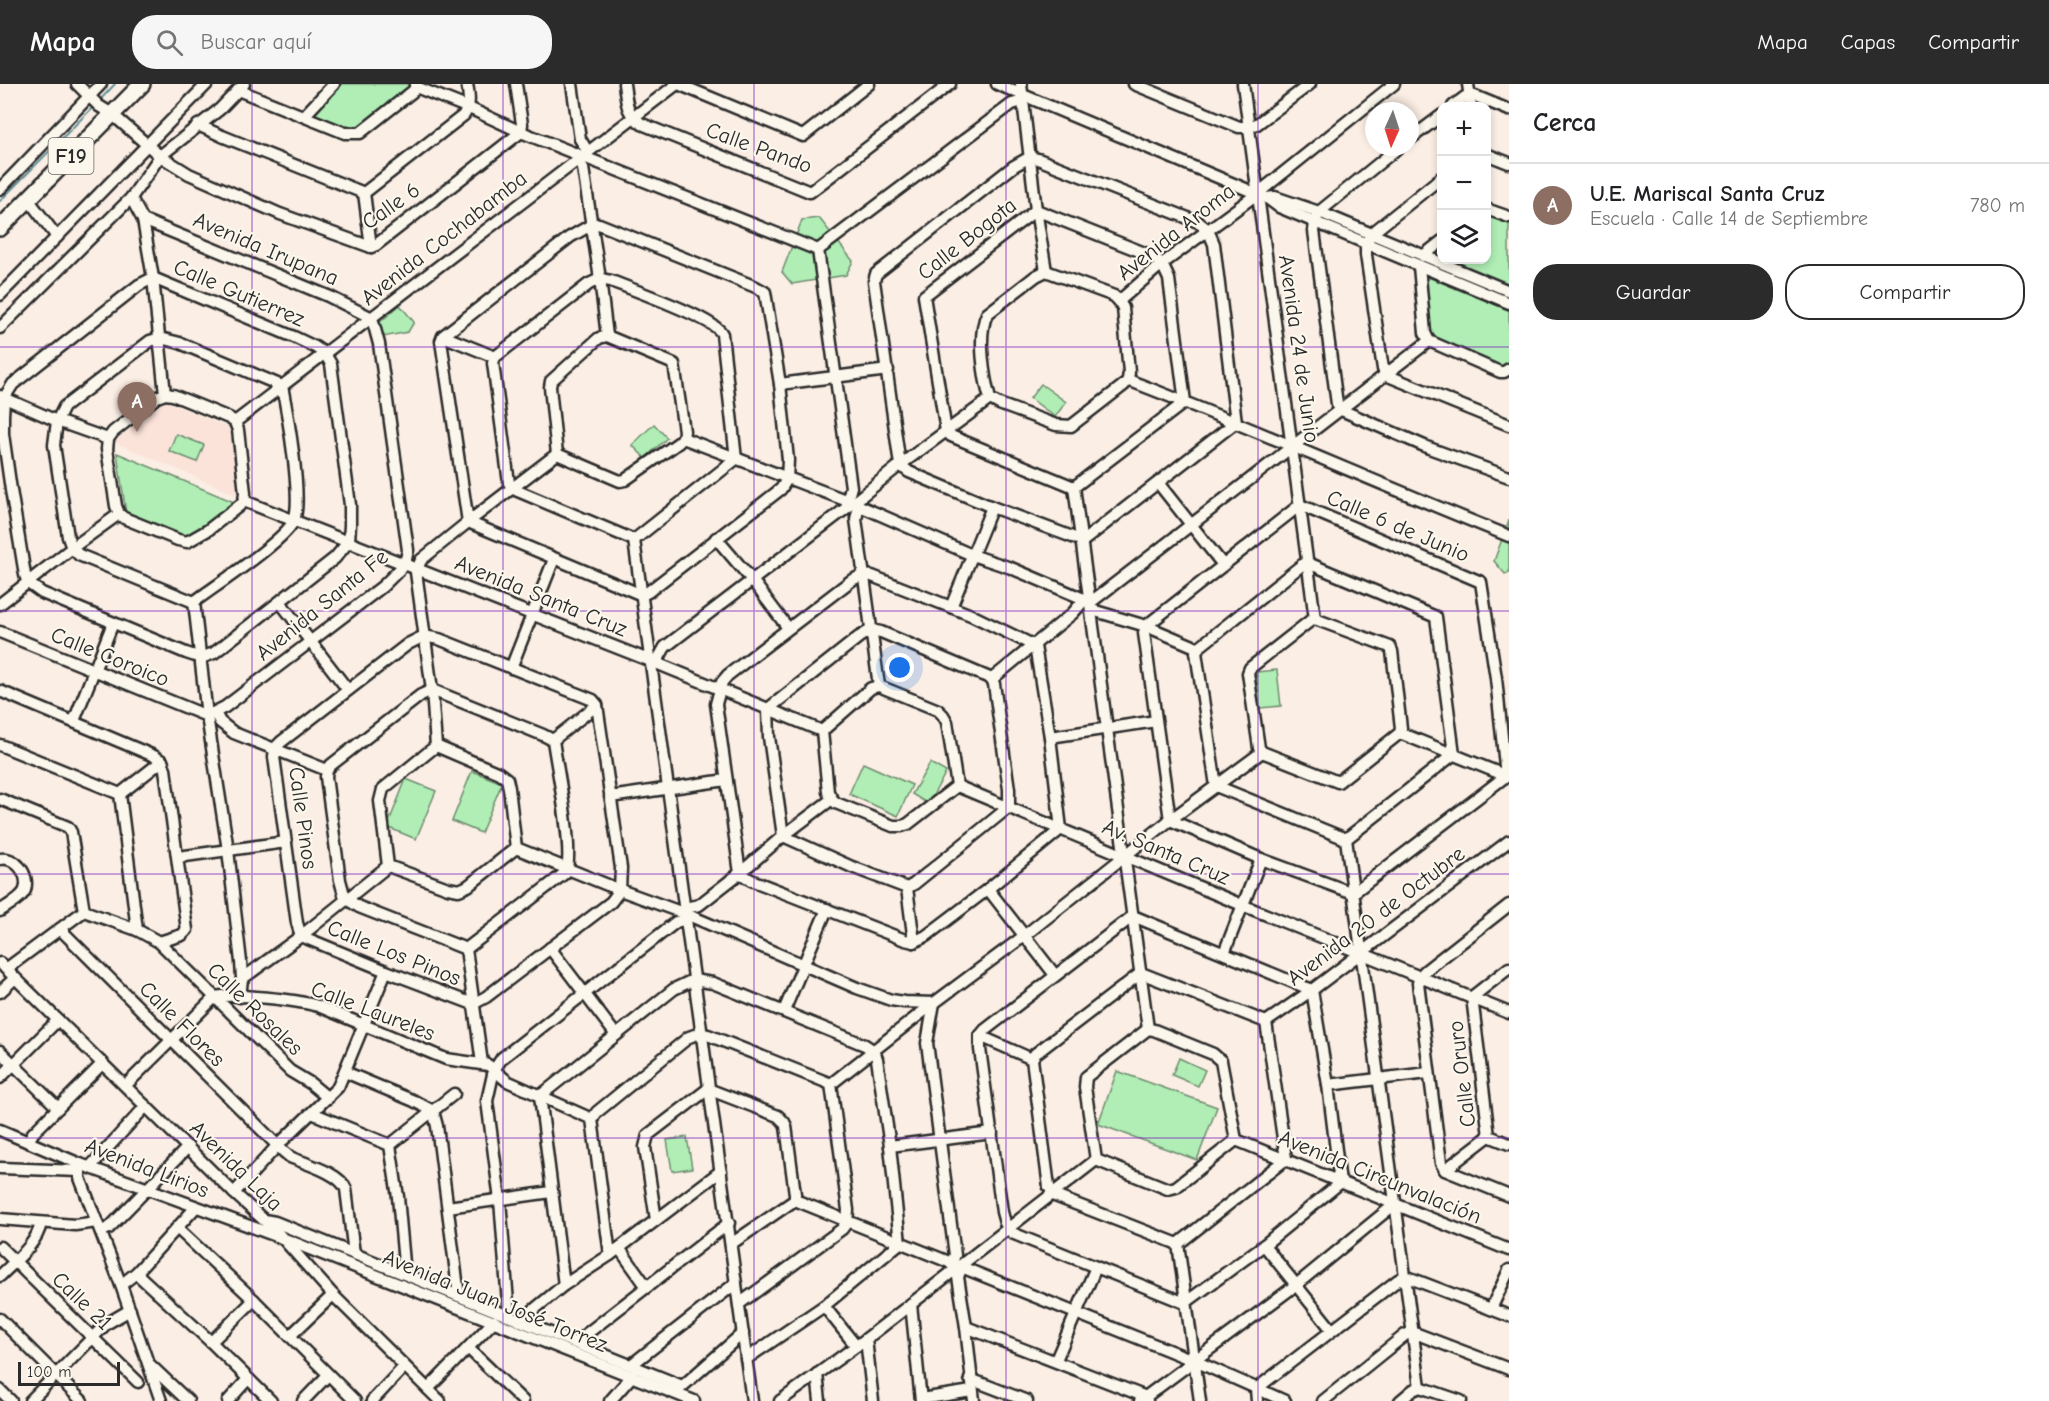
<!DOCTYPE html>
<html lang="es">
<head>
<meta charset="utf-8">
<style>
	:root { --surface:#fff; --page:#f6f6f6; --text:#202124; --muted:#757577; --line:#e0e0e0; --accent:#2b2b2b }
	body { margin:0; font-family:"Comic Neue",sans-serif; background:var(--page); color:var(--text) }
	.controls { position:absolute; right:18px; top:18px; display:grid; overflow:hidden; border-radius:12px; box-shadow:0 3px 9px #0003 }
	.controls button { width:54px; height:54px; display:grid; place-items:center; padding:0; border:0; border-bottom:2px solid var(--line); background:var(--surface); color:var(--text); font:30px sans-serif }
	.compass { position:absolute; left:1365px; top:18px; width:54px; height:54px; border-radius:50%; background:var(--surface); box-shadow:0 3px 9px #0003; rotate:183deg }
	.scale { position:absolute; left:18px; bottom:15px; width:102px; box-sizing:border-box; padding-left:6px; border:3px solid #2b2b2b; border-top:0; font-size:16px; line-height:21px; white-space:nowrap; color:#2b2b2b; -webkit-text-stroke:4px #fbf7ec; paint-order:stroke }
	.you { position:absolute; left:900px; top:584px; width:21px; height:21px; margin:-15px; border:4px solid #fff; border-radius:50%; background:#1a73e8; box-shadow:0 0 0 9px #1a73e833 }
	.badge { display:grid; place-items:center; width:39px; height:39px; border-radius:50%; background:var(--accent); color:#fff; font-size:20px; font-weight:700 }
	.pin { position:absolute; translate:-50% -50px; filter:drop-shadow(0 2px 3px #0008) }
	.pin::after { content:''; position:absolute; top:32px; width:21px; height:18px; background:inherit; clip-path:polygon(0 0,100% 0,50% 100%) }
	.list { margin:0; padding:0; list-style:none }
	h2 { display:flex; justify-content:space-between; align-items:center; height:78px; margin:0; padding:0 24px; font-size:26px }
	h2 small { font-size:20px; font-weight:400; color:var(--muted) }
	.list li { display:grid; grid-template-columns:39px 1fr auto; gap:18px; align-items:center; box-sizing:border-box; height:84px; padding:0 24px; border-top:2px solid var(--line) }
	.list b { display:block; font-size:22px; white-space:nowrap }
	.list p { margin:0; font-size:20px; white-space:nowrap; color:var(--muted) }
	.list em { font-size:20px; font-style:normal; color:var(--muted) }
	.actions { display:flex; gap:12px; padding:18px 24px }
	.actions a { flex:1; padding:14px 0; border:2px solid var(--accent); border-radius:24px; text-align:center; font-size:21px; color:var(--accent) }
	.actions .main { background:var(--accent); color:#fff }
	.icon { flex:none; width:33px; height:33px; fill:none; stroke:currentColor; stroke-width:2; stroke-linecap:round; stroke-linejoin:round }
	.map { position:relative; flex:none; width:1509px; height:1317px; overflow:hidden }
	header { display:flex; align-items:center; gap:36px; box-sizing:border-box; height:84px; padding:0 30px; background:var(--accent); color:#fff }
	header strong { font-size:28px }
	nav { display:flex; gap:33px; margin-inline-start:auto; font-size:21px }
	.search { width:420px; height:54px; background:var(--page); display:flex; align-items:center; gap:15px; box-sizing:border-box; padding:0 21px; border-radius:24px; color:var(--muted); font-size:22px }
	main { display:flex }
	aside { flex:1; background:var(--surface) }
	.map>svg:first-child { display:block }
</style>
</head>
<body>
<header>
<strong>Mapa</strong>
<div class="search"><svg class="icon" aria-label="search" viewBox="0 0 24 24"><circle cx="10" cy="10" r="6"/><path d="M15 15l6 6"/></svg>Buscar aquí</div>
<nav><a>Mapa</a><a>Capas</a><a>Compartir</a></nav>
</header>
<main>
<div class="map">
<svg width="1509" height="1317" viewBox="0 0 1509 1317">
	<rect width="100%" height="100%" fill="#fbeee4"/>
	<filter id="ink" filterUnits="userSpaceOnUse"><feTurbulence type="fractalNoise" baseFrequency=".0167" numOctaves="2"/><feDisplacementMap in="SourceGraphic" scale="12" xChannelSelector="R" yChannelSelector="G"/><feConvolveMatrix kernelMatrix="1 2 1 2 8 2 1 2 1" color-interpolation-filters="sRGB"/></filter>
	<g filter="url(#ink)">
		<polygon fill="#fbe3da" points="165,317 231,345 239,412 114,358"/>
		<g fill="#b0eeb5" stroke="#6e8c70" stroke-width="1.5">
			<polygon points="341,0 410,0 411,4 354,48 310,30"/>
			<polygon points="1487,131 1509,140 1509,201 1445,176 1486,176"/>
			<polygon points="819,134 853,177 846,191 792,200 782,188 802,136"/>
			<polygon points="1423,191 1509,226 1509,281 1503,286 1432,255"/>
			<polygon points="400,221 414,238 408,248 383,253 379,239"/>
			<polygon points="1041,300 1066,318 1055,333 1030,314"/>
			<polygon points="654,340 667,354 645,374 632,361"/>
			<polygon points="176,350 204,361 197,378 169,367"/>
			<polygon points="117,369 234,418 234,422 185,454 126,429"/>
			<polygon points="1509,436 1509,489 1505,490 1494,477"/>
			<polygon points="1277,586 1281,622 1260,624 1256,588"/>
			<polygon points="863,679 912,701 898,732 849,710"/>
			<polygon points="930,679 946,688 928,720 912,710"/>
			<polygon points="472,687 502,699 481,749 452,737"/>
			<polygon points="406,695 436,707 416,755 387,743"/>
			<polygon points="1179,974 1205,986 1198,1002 1172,991"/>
			<polygon points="1117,987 1217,1023 1197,1076 1098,1040"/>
			<polygon points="687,1053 692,1084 672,1087 667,1056"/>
		</g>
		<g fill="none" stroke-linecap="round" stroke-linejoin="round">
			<g stroke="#65939c" stroke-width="2">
				<polyline points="99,17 115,0"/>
				<polyline points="0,117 95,21"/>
			</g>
			<g stroke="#2b2b2b" stroke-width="15">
				<g id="minor">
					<polyline points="77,0 99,22 112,30 160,72 189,90 280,130 371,163 376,161 521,48 522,40 516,0"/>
					<polyline points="572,0 580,55 588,68"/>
					<path d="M624 0C627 19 625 28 642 40L810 108 950 0"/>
					<polyline points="678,0 803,52 869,0"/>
					<polyline points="997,0 1267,114 1279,123 1509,219"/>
					<polyline points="1021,0 1036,126 1046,187"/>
					<polyline points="1134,0 1239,43 1248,43 1257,40 1310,0"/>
					<polyline points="1243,0 1315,535"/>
					<polyline points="1468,0 1471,22"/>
					<polyline points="416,3 469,24 521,48 818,166"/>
					<polyline points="238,6 345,49 360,49 412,8 416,3 416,0"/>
					<polyline points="1453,22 1465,13 1475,12 1509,26"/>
					<polyline points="304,32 334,0"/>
					<path d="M198 41 222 52 364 109 464 31C471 20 469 12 467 0"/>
					<polyline points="1410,55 1442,31"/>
					<polyline points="1399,63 1319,128 1315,138 1314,147 1337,320 1339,325 1429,364 1509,393"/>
					<polyline points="1486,70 1509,79"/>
					<polygon points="1030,73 1038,75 1198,138 1208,146 1214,160 1236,338 1083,457 992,423 909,388 900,381 874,197 876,190 1014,82"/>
					<polyline points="578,76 583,84 600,195 607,252"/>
					<polyline points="1442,93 1371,150 1366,160 1366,171 1383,285 1386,291 1509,341"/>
					<polyline points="0,105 101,0"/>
					<polyline points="364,109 371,163"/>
					<polyline points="131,114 143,136 153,194 165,310"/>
					<polyline points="1267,114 1275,113 1319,128 1509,207"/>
					<polyline points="28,115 57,153"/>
					<polyline points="1486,125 1509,133"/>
					<polygon points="1036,126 1152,172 1162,180 1169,195 1185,318 1074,403 951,352 946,347 924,212"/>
					<polyline points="143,136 328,212 372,234 379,260 408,466 405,480 383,502 225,623 207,632"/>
					<polyline points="818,166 1012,20 1023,17"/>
					<polyline points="818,166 851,403 847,417"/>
					<polyline points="1423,172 1442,157"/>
					<polyline points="1419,182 1425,249 1429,257 1500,288 1504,288 1509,285"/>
					<path d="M1046 187 1114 212 1119 217 1123 224 1129 288 1128 296 1124 301 1071 342 1056 341 999 320 990 315C984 294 977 251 987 230L1036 192Z"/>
					<polygon points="153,194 294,253 315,263 325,270 331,280 333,295 350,421 350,441 349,457 335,474 214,569 201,574 186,569 42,509 28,499 25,491 11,406 3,350 3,332 4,314 13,300 139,201"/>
					<path d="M600 195 611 197C631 205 716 235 722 250L736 375 634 456 513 405 509 399 493 279 495 273 589 200Z"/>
					<polyline points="0,211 207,0"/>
					<polyline points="1119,217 1162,180 1257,110 1394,0"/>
					<polyline points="0,244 131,114 160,72 220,25 244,0"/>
					<polyline points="443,252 495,273"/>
					<polygon points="607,252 674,280 684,347 683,354 678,359 625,396 620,397 557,370 550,303 551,297 599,254"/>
					<path d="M160 254 180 259 282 302C287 327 303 415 294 436 286 456 215 502 194 518L79 471 72 464 68 453 54 361 57 337 64 323 150 257Z"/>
					<path d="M1128 296C1256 345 1381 401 1509 452"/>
					<polyline points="780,300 888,286"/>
					<polygon points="165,310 173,311 229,334 235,338 238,346 245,409 244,417 239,422 208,446 187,458 178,456 124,434 119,430 116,422 107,365 108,355 113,348 157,313"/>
					<polyline points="0,312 57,337 108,355"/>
					<polyline points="235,338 677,0"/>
					<polyline points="683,354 853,419 972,471 1011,484 1091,518 1429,257"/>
					<polyline points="1159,400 1223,481"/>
					<polyline points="1074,403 1148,945"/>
					<polyline points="244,417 656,579 822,647"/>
					<polygon points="1300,421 1481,498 1496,594 1506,692 1353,809 1261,775 1170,736 1144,549 1146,542"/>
					<polyline points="859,422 856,435 879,602"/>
					<polyline points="716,454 752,496 788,544"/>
					<polyline points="634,456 752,1317"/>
					<polygon points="1308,479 1436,533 1454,670 1346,755 1216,702 1196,568 1198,564 1302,481"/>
					<polyline points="194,518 207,632 228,766 241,878 242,895 240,913"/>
					<polyline points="280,518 348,606"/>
					<polyline points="0,520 72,464 119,430"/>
					<polyline points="951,523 992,423"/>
					<polyline points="1092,526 1146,542 1198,564"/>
					<polygon points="1315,535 1390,563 1392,567 1401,644 1400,649 1338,698 1262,668 1259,664 1248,589 1250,584 1310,537"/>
					<polyline points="0,548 207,632"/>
					<polygon points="424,552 439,555 593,616 597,621 621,784 620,806 611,818 486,913 473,920 386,887 301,852 297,839 274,673 275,664 281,658 408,560"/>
					<polyline points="656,579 665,563 853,419 900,381 990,315"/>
					<polyline points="511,584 554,475"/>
					<polyline points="992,595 1073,529 1085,515"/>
					<polygon points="879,602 938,626 943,631 947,638 957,702 908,740 902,742 893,742 836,719 832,715 828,708 822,647 871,604"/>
					<path d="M432 606 543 651 553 656C556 680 576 773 565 789L466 865 359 823 345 814 340 796 326 693 327 686 331 681 421 611Z"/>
					<polyline points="0,607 154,672 162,677 165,685 187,846 182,851 159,858"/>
					<polyline points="215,629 220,638 234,649 327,686"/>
					<polyline points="74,637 113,539"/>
					<polyline points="1400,649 1509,693"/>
					<polyline points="1050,653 1156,637"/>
					<polyline points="553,656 597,621"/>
					<polyline points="0,661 120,710 137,846"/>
					<polyline points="436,662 432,606 416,488 421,476 468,438 441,257 443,252 570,153 591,141 599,140 756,203 765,208 780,300 788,376 787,395 781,405 648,508 642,511 468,438 557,370"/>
					<polygon points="436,662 499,689 507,695 509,704 516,764 468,802 459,806 448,804 388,782 380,717 383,705"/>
					<polyline points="957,702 1242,821 1509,929"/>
					<polyline points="120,710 162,677"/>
					<polyline points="610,713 726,696"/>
					<polyline points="0,715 68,743 71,748 84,827"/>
					<polyline points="783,752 852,783 907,804 914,800 1009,723 1009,705 994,600 992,595"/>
					<polyline points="783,752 769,653 768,625 859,553 871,546 881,548 992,595"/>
					<polyline points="1346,755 1420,1303"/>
					<polyline points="516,764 620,806 686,830 857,904 891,916 904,918 934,919"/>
					<polyline points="178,773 286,758"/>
					<path d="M0 775C15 772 30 790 25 806 22 814 7 822 0 827"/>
					<polyline points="740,789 783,752 832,715"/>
					<polyline points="907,804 914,858"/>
					<polyline points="988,805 1055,891"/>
					<polyline points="1509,821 1425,887 1420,892 1418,899 1441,1079 1445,1086 1509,1112"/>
					<polyline points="685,824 699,821 740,789 751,796 905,856 914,858 926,852 988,805 1061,745 1050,653 1035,562 971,531 872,492 863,491 852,496 728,591 722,598 716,620 740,789"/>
					<polygon points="1133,832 1312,906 1328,1001 1340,1099 1264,1161 1185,1219 1012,1149 1005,1139 1002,1128 980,965 980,952 985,946"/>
					<path d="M60 845 284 1068 290 1073C306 1080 340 1089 346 1105L354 1170"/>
					<polyline points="550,864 616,951"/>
					<polyline points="466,865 482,979"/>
					<polyline points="1224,869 1261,775"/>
					<polyline points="0,879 234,1109 277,1148 333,1211 440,1317"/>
					<polyline points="1509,884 1472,913 1489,1052 1509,1060"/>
					<polyline points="6,885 84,827 137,846 159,858 290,987 310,999 328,1014"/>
					<polyline points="242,895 301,852 388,782"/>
					<polyline points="0,908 15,894"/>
					<polyline points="934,919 927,959 955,1171 951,1180"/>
					<polyline points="784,927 827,825"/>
					<polyline points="1266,938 1312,906 1509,757"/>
					<polygon points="1148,945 1154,946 1213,970 1221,977 1236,1056 1176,1103 1168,1105 1096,1076 1085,1003 1086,993"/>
					<polyline points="980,952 1032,975"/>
					<polyline points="0,967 58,1024"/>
					<polyline points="345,988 414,1017 433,1027 437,1042 459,1212"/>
					<polyline points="0,994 58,936"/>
					<polyline points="831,1000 934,919 1024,852 1170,736 1262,668"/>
					<path d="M126 1001 215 913C236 909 297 916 318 922L446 975 488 981 507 997 592 1035"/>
					<polyline points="1328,1001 1428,989"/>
					<polyline points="312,1029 390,1061 398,1113 405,1190"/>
					<polyline points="0,1046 80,1080 282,1154 694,1317"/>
					<polyline points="1236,1056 1509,1166"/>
					<polyline points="28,1058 33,1049 103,979"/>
					<polyline points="390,1061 454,1010"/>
					<polyline points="890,1062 992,1049"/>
					<polyline points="80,1080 80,1094 121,1201 161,1317"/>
					<polyline points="90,1083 146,1022"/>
					<polyline points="0,1084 79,1087"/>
					<polyline points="1445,1086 1489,1052"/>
					<polyline points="234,1109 277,1062 338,1003 386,887"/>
					<polyline points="795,1116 1195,1277 1285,1317"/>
					<polyline points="448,1123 551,1108"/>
					<polyline points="0,1135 75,1141 97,1138"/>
					<polyline points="264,1136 275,1138 682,1302"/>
					<polyline points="656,1136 645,1063 648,1051 708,1005 778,1032 784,1038 786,1042 795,1110 795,1116 731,1160"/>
					<polyline points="177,1144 254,1216 355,1317"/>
					<polyline points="101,1147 109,1144 188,1063"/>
					<polyline points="1178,1160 1055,1112 1049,1103 1032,975 1035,970 1141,889 1266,938"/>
					<polyline points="1178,1160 1286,1075 1266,938"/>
					<polyline points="1178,1160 1200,1317"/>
					<polyline points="1264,1161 1332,1246"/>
					<polyline points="0,1163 138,1298"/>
					<polyline points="619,1164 647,1203"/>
					<polyline points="610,1171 592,1035 597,1028 689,953 700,949 708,951 831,1000"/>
					<polyline points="961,1185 958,1193 966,1243 974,1317"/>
					<polyline points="136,1189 211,1258 271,1317"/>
					<path d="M0 1192C15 1177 37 1160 41 1139"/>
					<polyline points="121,1201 136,1189 196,1123"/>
					<polyline points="564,1201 540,1012 674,905 693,896 713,899 865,961 874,967 877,975 890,1062 900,1159 824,1222 746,1275"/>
					<polyline points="739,1220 842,1145 847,1138 848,1126 831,1000"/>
					<polyline points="911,1220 921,1317"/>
					<polyline points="824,1222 856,1262"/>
					<polyline points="1491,1225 1509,1186"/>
					<polyline points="509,1232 500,1116 487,1017 494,986 502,974 676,838 687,835"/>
					<polyline points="0,1235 82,1317"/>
					<polyline points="520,1237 564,1201 610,1171 721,1087"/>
					<polyline points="966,1243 1146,1313 1147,1317"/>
					<polyline points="290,1252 333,1211"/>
					<polyline points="866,1255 873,1317"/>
					<polyline points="211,1258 254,1216"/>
					<polyline points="576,1258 729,1139"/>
					<polyline points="468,1264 523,1317"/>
					<polyline points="1056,1276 1096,1183"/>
					<polyline points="149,1280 188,1317"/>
					<polyline points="631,1281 736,1199"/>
					<polyline points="817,1290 820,1317"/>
					<polyline points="970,1295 1027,1317"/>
					<polyline points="428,1305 494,1237"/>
					<polyline points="0,1306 11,1317"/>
					<polyline points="677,1307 743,1249"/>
					<polyline points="921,1315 972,1307"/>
					<polyline points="30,1317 106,1240 130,1226"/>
					<polyline points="228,1317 248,1295"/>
					<polyline points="303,1317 328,1291"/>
					<polyline points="372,1317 404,1283"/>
					<polyline points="610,1317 632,1292"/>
					<polyline points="780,1317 866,1255 1096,1076"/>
					<polyline points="1140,1317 1296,1201 1395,1120"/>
					<polyline points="1257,1317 1256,1305 1398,1196 1405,1192 1509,1232"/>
					<polyline points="1323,1317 1405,1251 1412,1248 1509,1285"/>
					<polyline points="1400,1317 1413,1306 1420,1303 1461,1317"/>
				</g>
			</g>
			<g stroke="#2b2b2b" stroke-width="20">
				<polyline id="highway" points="0,144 142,0"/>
			</g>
			<use href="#minor" stroke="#fbf7ec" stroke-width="10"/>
			<use href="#highway" stroke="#fbf7ec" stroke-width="15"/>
		</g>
	</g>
	<path fill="none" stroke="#7b2cbf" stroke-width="1.5" stroke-opacity="0.55" d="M252 0V1317M503 0V1317M754 0V1317M1006 0V1317M1258 0V1317M0 263H1509M0 527H1509M0 790H1509M0 1054H1509"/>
	<g text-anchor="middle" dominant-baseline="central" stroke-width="4.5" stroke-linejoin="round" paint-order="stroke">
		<rect fill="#fbf7ec" stroke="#696865" stroke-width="1.5" x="48.5" y="54" width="45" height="36" rx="4.5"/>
		<g font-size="21" font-weight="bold" fill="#2b2b2b">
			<text x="71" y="72">F19</text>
		</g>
		<g font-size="22" fill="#2b2b2b" stroke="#fbf7ec">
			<text transform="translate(759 64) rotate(20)">Calle Pando</text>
			<text transform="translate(391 122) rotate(-35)">Calle 6</text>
			<text transform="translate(1176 148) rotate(-38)">Avenida Aroma</text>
			<text transform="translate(444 154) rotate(-38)">Avenida Cochabamba</text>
			<text transform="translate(967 155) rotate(-38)">Calle Bogota</text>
			<text transform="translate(266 165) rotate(23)">Avenida Irupana</text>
			<text transform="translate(239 209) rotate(23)">Calle Gutierrez</text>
			<text transform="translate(1299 265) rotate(82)">Avenida 24 de Junio</text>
			<text transform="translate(1398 442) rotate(23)">Calle 6 de Junio</text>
			<text transform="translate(541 512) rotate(22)">Avenida Santa Cruz</text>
			<text transform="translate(322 521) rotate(-39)">Avenida Santa Fe</text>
			<text transform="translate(110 573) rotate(22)">Calle Coroico</text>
			<text transform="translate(303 734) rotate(82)">Calle Pinos</text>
			<text transform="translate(1166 768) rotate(23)">Av. Santa Cruz</text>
			<text transform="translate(1376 832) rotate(-37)">Avenida 20 de Octubre</text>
			<text transform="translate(394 869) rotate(22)">Calle Los Pinos</text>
			<text transform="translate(255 925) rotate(44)">Calle Rosales</text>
			<text transform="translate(373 927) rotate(21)">Calle Laureles</text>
			<text transform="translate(182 940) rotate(45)">Calle Flores</text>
			<text transform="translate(1462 990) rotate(-97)">Calle Oruro</text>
			<text transform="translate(236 1082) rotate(44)">Avenida Laja</text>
			<text transform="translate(147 1084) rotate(21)">Avenida Lirios</text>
			<text transform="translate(1380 1093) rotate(22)">Avenida Circunvalación</text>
			<text transform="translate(82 1217) rotate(44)">Calle 21</text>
			<text transform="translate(495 1217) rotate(22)">Avenida Juan José Torrez</text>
		</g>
	</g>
</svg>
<div class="controls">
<button>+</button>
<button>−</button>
<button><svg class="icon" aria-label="layers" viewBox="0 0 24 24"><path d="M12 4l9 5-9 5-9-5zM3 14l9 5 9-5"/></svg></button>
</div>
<svg class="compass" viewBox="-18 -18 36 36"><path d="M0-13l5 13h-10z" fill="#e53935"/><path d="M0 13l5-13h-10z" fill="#757577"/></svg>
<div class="scale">100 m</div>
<div class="you"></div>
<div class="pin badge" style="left:137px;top:348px;background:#8d6e63">A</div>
</div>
<aside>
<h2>Cerca<small></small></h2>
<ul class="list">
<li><span class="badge" style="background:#8d6e63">A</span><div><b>U.E. Mariscal Santa Cruz</b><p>Escuela · Calle 14 de Septiembre</p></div><em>780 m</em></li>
</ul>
<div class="actions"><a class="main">Guardar</a><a>Compartir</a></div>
</aside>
</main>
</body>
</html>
